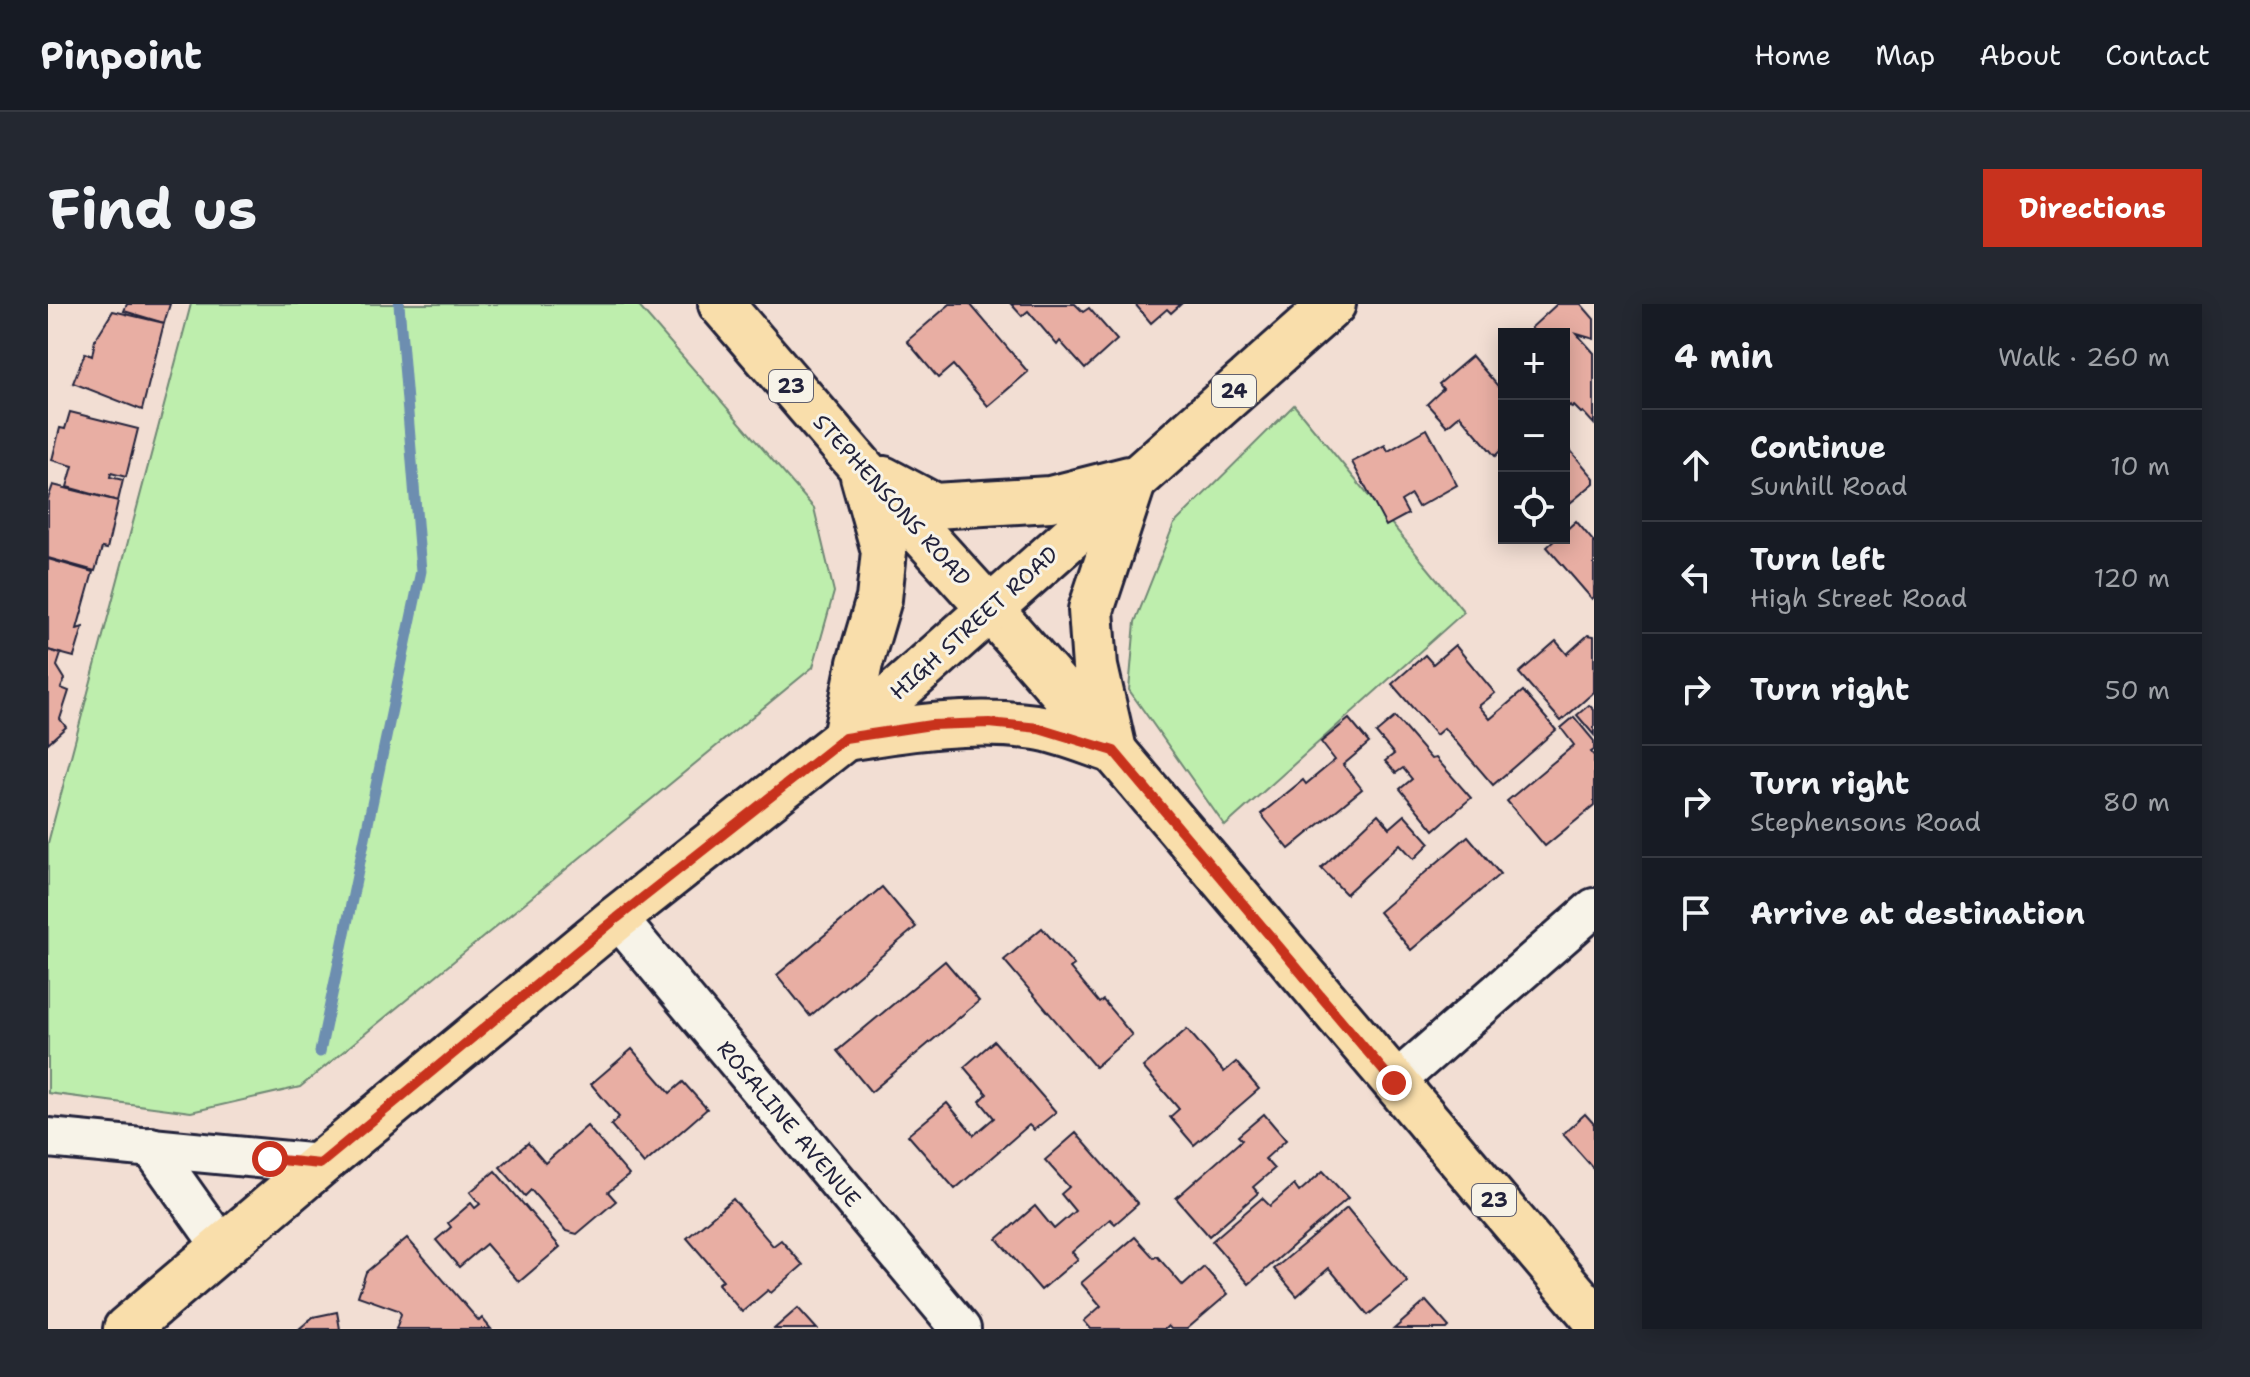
<!DOCTYPE html>
<html lang="en">
<head>
<meta charset="utf-8">
<style>
	:root { --surface:#171b24; --page:#242831; --text:#f1f3f6; --muted:#9ea1a6; --line:#363941; --accent:#c8321e }
	body { margin:0; font-family:"Shantell Sans",sans-serif; background:var(--page); color:var(--text) }
	.controls { position:absolute; right:24px; top:24px; display:grid; overflow:hidden; border-radius:0px; box-shadow:0 4px 20px #0003 }
	.controls button { width:72px; height:72px; display:grid; place-items:center; padding:0; border:0; border-bottom:2px solid var(--line); background:var(--surface); color:var(--text); font:40px sans-serif }
	.stop { position:absolute; width:24px; height:24px; margin:-18px; border:6px solid #c8321e; border-radius:50%; background:#fff }
	.stop.end { background:#c8321e; border-color:#fff; box-shadow:0 2px 8px #0008 }
	.list { margin:0; padding:0; list-style:none }
	h2 { display:flex; justify-content:space-between; align-items:center; height:104px; margin:0; padding:0 32px; font-size:34px }
	h2 small { font-size:26px; font-weight:400; color:var(--muted) }
	.list li { display:grid; grid-template-columns:52px 1fr auto; gap:24px; align-items:center; box-sizing:border-box; height:112px; padding:0 32px; border-top:2px solid var(--line) }
	.list b { display:block; font-size:30px; white-space:nowrap }
	.list p { margin:0; font-size:26px; white-space:nowrap; color:var(--muted) }
	.list em { font-size:26px; font-style:normal; color:var(--muted) }
	.icon { flex:none; width:44px; height:44px; fill:none; stroke:currentColor; stroke-width:2; stroke-linecap:round; stroke-linejoin:round }
	.map { position:relative; flex:none; width:1546px; height:1025px; overflow:hidden; border-radius:0px }
	header { display:flex; align-items:center; gap:48px; box-sizing:border-box; height:112px; padding:0 40px; background:var(--surface); border-bottom:2px solid var(--line) }
	header strong { font-size:38px }
	nav { display:flex; gap:44px; margin-inline-start:auto; font-size:28px }
	.intro { display:flex; align-items:center; justify-content:space-between; box-sizing:border-box; height:192px; padding:0 48px }
	h1 { margin:0; font-size:56px }
	.button { padding:20px 36px; border-radius:0px; background:var(--accent); color:#fff; font-size:28px; font-weight:700 }
	main { display:flex; gap:48px; padding:0 48px }
	aside { flex:1; background:var(--surface); border-radius:0px; box-shadow:0 4px 20px #0003 }
	.map>svg:first-child { display:block }
</style>
</head>
<body>
<header>
<strong>Pinpoint</strong>
<nav><a>Home</a><a>Map</a><a>About</a><a>Contact</a></nav>
</header>
<div class="intro"><h1>Find us</h1><a class="button">Directions</a></div>
<main>
<div class="map">
<svg width="1546" height="1025" viewBox="0 0 1546 1025">
	<rect width="100%" height="100%" fill="#f2ded3"/>
	<filter id="ink" filterUnits="userSpaceOnUse"><feTurbulence type="fractalNoise" baseFrequency=".0125" numOctaves="2"/><feDisplacementMap in="SourceGraphic" scale="16" xChannelSelector="R" yChannelSelector="G"/><feConvolveMatrix kernelMatrix="1 2 1 2 8 2 1 2 1" color-interpolation-filters="sRGB"/></filter>
	<g filter="url(#ink)">
		<g fill="#beeead" stroke="#708874" stroke-width="2">
			<polygon points="143,0 589,0 766,204 786,288 765,363 252,783 143,808 0,789 0,539"/>
			<polygon points="1246,101 1416,308 1177,522 1081,386 1087,318 1126,220"/>
		</g>
		<g fill="none" stroke-linecap="round" stroke-linejoin="round">
			<polyline stroke="#6d8eb0" stroke-width="11" points="272,748 373,267 351,0"/>
		</g>
		<g fill="#e8aea3" stroke="#22223b" stroke-width="2">
			<polygon points="79,0 122,0 116,19 76,7"/>
			<polygon points="902,0 922,0 980,68 940,102 905,61 890,74 859,37"/>
			<polygon points="963,0 1027,0 1035,8 1041,4 1069,36 1037,65 1012,37 1009,41 980,7 974,12"/>
			<polygon points="1087,0 1133,0 1123,9 1119,5 1103,19"/>
			<polygon points="1509,0 1533,0 1546,15 1546,35 1529,30 1546,49 1546,120 1535,108 1533,109 1526,102 1524,104 1522,101 1519,104 1516,102 1516,30 1488,30 1483,24"/>
			<polygon points="65,7 116,19 94,106 25,79 37,49 44,52 47,36"/>
			<polygon points="1424,52 1456,89 1456,143 1447,152 1412,111 1399,122 1379,100 1395,85 1391,80"/>
			<polygon points="22,108 90,125 78,173 63,169 62,173 75,176 70,197 19,183 25,162 4,156 12,124 17,125"/>
			<polygon points="1379,125 1409,181 1370,203 1363,191 1353,197 1360,210 1338,222 1304,158 1337,141 1340,147"/>
			<polygon points="1516,139 1546,174 1546,179 1516,204"/>
			<polygon points="5,181 70,197 59,245 54,244 47,267 0,254 0,195"/>
			<polygon points="1528,217 1546,238 1546,293 1544,295 1499,243 1509,234 1516,234 1516,228"/>
			<polygon points="0,255 45,268 29,325 35,323 26,353 0,346"/>
			<polygon points="1540,331 1546,332 1546,388 1513,417 1471,369 1508,337 1519,350"/>
			<polygon points="1407,341 1447,389 1431,402 1442,415 1475,387 1508,426 1445,481 1396,424 1388,431 1344,380 1377,351 1385,360"/>
			<polygon points="0,346 13,350 9,362 17,375 13,384 21,387 12,415 18,423 0,439"/>
			<polygon points="1541,401 1546,406 1546,431 1529,411"/>
			<polygon points="1347,413 1383,455 1388,454 1423,494 1386,526 1352,485 1364,475 1355,464 1348,469 1337,457 1346,450 1328,429"/>
			<polygon points="1526,413 1546,437 1546,446 1543,448 1546,452 1546,502 1497,542 1459,497 1526,441 1513,424"/>
			<polygon points="1301,415 1321,439 1295,461 1314,485 1241,545 1213,510 1255,476 1258,480 1287,456 1273,438"/>
			<polygon points="1330,510 1342,524 1357,511 1382,539 1366,555 1352,540 1298,590 1273,564"/>
			<polygon points="1420,532 1452,570 1363,646 1331,608"/>
			<polygon points="834,583 868,623 762,712 729,671"/>
			<polygon points="994,624 1026,661 1022,664 1051,699 1055,696 1084,731 1047,763 956,656"/>
			<polygon points="897,657 931,697 823,788 789,747"/>
			<polygon points="1139,725 1176,768 1188,758 1211,785 1146,841 1122,813 1131,805 1095,763"/>
			<polygon points="946,737 1008,808 986,826 981,821 907,885 860,831 899,799 926,831 946,814 932,797 939,790 916,763"/>
			<polygon points="584,745 622,789 635,778 659,805 596,860 563,821 571,813 543,780"/>
			<polygon points="1216,810 1238,836 1217,855 1226,865 1205,883 1210,889 1161,932 1128,894 1194,836 1190,832"/>
			<polygon points="1537,810 1546,820 1546,865 1515,830"/>
			<polygon points="539,822 581,871 560,888 568,897 529,930 518,927 483,886 477,892 452,863 480,839 497,859"/>
			<polygon points="1028,829 1090,900 1067,920 1062,915 1024,948 1030,955 993,986 949,935 987,902 1006,925 1027,907 1013,890 1021,883 997,856"/>
			<polygon points="447,867 512,943 471,978 438,940 411,963 388,936 403,923 400,919 423,899 427,904 432,900 422,888"/>
			<polygon points="1275,867 1300,894 1201,980 1164,937 1214,894 1222,902 1246,881 1251,888"/>
			<polygon points="685,895 725,942 733,936 755,961 723,989 720,986 694,1008 670,980 675,976 639,934"/>
			<polygon points="1299,904 1360,978 1320,1011 1281,964 1249,992 1226,965"/>
			<polygon points="1087,933 1106,954 1109,952 1135,982 1156,963 1180,990 1139,1025 1123,1025 1120,1022 1117,1025 1043,1025 1036,1017 1053,1002 1033,979"/>
			<polygon points="359,934 431,1017 434,1014 443,1025 348,1025 353,1010 350,1006 310,992 318,968"/>
			<polygon points="1378,997 1401,1023 1399,1025 1346,1025"/>
			<polygon points="750,1004 769,1025 726,1025"/>
			<polygon points="289,1008 292,1025 251,1025 265,1013"/>
		</g>
		<g fill="none" stroke-linecap="round" stroke-linejoin="round">
			<g stroke="#22223b" stroke-width="44">
				<g id="street">
					<polyline points="569,614 913,1025"/>
					<polyline points="1346,779 1546,604"/>
					<polyline points="0,834 272,860"/>
					<polyline points="103,843 174,943"/>
				</g>
			</g>
			<g stroke="#22223b" stroke-width="50">
				<g id="primary">
					<polyline points="673,0 813,163 942,305 1066,447 1546,1013"/>
					<polyline points="835,175 886,202 1002,195 1081,175"/>
					<polyline points="797,434 812,359 831,295 836,247 815,172"/>
					<path d="M797 434C861 424 923 414 988 423 1014 427 1041 439 1066 447"/>
					<polyline points="1065,442 1047,363 1043,306 1086,176"/>
					<polyline points="78,1025 272,860 569,614 797,434 1285,0"/>
				</g>
			</g>
			<use href="#street" stroke="#f7f3e8" stroke-width="38"/>
			<use href="#primary" stroke="#f9deab" stroke-width="44"/>
		</g>
	</g>
	<g fill="none" stroke-linecap="round" stroke-linejoin="round" filter="url(#ink)">
		<polyline stroke="#c8321e" stroke-width="10" points="222,855 272,860 569,614 797,434 883,421 941,419 991,424 1066,447 1346,779"/>
	</g>
	<g text-anchor="middle" dominant-baseline="central" stroke-width="6" stroke-linejoin="round" paint-order="stroke">
		<g fill="#f7f3e8" stroke="#62616f" stroke-width="2">
			<rect x="721" y="66" width="44" height="32" rx="6"/>
			<rect x="1164" y="71" width="44" height="32" rx="6"/>
			<rect x="1424" y="880" width="44" height="32" rx="6"/>
		</g>
		<g font-size="20" font-weight="bold" fill="#22223b">
			<text x="743" y="82">23</text>
			<text x="1186" y="87">24</text>
			<text x="1446" y="896">23</text>
		</g>
		<g font-size="22" fill="#22223b" stroke="#f7f3e8">
			<text transform="translate(844 196) rotate(48)">STEPHENSONS ROAD</text>
			<text transform="translate(926 319) rotate(-42)">HIGH STREET ROAD</text>
			<text transform="translate(741 820) rotate(50)">ROSALINE AVENUE</text>
		</g>
	</g>
</svg>
<div class="controls">
<button>+</button>
<button>−</button>
<button><svg class="icon" aria-label="locate" viewBox="0 0 24 24"><circle cx="12" cy="12" r="6"/><path d="M12 2v4M12 18v4M2 12h4M18 12h4"/></svg></button>
</div>
<div class="stop" style="left:222px;top:855px"></div>
<div class="stop end" style="left:1346px;top:779px"></div>
</div>
<aside>
<h2>4 min<small>Walk · 260 m</small></h2>
<ul class="list">
<li><svg class="icon" aria-label="ahead" viewBox="0 0 24 24"><path d="M12 20V5M6 11l6-6 6 6"/></svg><div><b>Continue</b><p>Sunhill Road</p></div><em>10 m</em></li>
<li><svg class="icon" aria-label="left" viewBox="0 0 24 24"><path d="M17 20v-9H6M10 6l-5 5 5 5"/></svg><div><b>Turn left</b><p>High Street Road</p></div><em>120 m</em></li>
<li><svg class="icon" aria-label="right" viewBox="0 0 24 24"><path d="M7 20v-9h11M14 6l5 5-5 5"/></svg><div><b>Turn right</b></div><em>50 m</em></li>
<li><svg class="icon" aria-label="right" viewBox="0 0 24 24"><path d="M7 20v-9h11M14 6l5 5-5 5"/></svg><div><b>Turn right</b><p>Stephensons Road</p></div><em>80 m</em></li>
<li><svg class="icon" aria-label="arrive" viewBox="0 0 24 24"><path d="M6 21V4h12l-3 4 3 4H6"/></svg><div><b>Arrive at destination</b></div></li>
</ul>
</aside>
</main>
</body>
</html>
